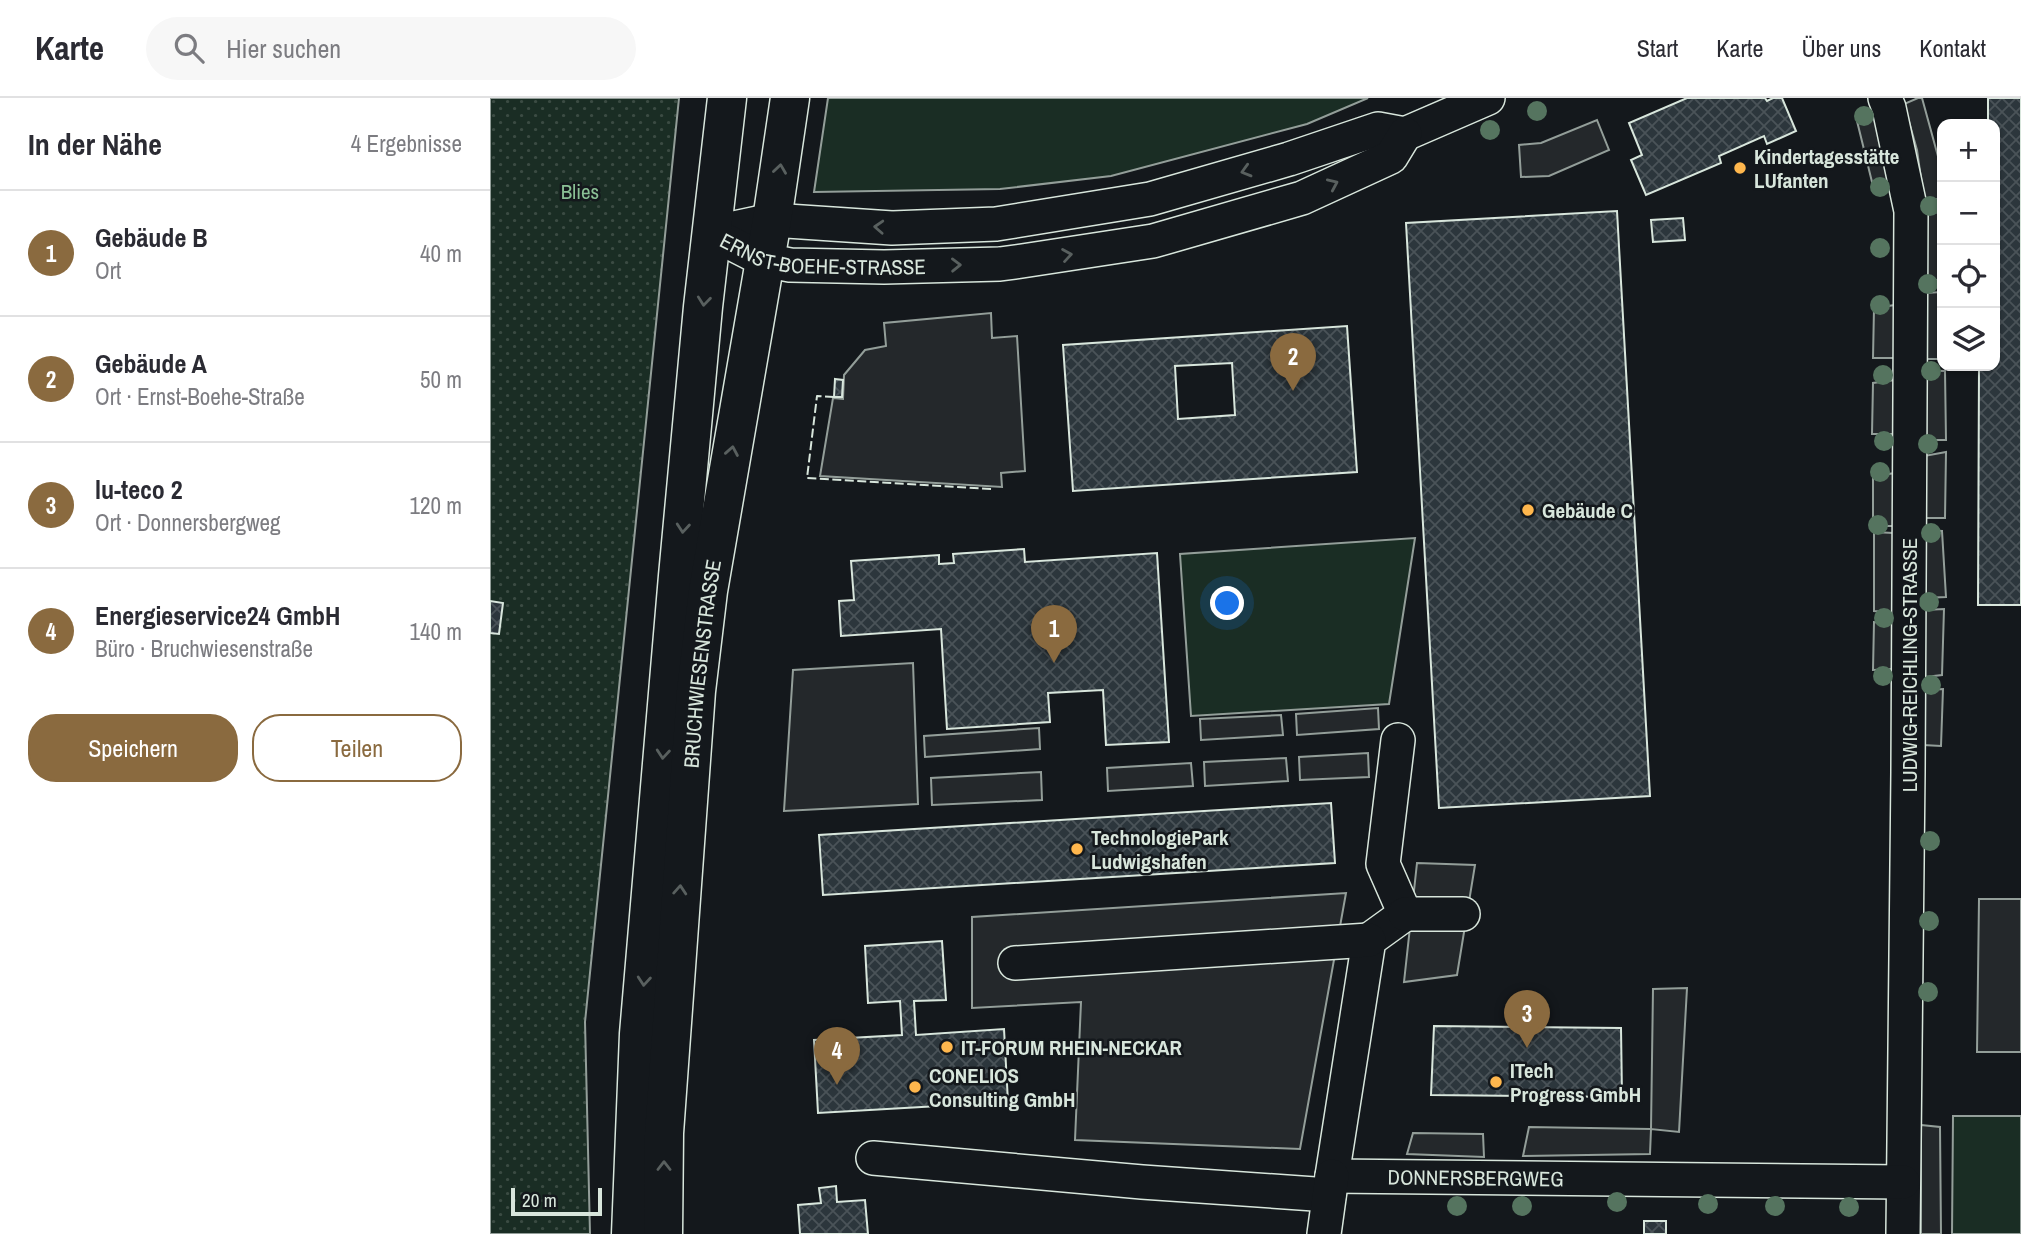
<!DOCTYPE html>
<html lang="de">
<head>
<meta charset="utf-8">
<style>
	:root { --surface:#fff; --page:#f7f7f7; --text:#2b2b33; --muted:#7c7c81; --line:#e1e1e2; --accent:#8a6a3f }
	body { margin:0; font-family:"Archivo Narrow",sans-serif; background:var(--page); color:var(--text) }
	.controls { position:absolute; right:21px; top:21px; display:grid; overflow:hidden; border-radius:14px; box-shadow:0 2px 5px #0004 }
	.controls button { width:63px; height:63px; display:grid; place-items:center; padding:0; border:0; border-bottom:2px solid var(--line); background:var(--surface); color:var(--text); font:35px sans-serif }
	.scale { position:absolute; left:21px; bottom:18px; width:91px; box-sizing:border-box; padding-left:7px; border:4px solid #d8e6dc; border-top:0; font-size:19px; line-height:24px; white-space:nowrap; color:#d8e6dc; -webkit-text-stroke:5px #14181c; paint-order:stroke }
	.you { position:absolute; left:738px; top:506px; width:24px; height:24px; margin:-18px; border:5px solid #fff; border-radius:50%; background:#1a73e8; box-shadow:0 0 0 10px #1a73e833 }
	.badge { display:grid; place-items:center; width:46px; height:46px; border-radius:50%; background:var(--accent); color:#fff; font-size:23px; font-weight:700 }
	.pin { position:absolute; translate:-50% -58px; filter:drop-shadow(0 2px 4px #0008) }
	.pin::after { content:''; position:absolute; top:37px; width:24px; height:21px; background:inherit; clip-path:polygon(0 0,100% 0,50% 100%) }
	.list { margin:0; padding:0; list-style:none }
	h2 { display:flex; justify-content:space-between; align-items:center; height:91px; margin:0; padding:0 28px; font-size:30px }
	h2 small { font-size:23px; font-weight:400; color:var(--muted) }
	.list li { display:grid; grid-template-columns:46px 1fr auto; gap:21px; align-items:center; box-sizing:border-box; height:126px; padding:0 28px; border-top:2px solid var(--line) }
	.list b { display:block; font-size:26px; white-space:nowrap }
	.list p { margin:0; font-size:23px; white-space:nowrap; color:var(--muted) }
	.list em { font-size:23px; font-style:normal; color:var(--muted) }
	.actions { display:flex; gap:14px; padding:21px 28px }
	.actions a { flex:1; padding:16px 0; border:2px solid var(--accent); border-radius:28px; text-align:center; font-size:24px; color:var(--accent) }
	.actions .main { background:var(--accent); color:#fff }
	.icon { flex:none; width:38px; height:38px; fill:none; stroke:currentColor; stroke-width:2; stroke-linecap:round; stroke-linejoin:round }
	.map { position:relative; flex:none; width:1531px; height:1136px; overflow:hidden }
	header { display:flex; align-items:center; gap:42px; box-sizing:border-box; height:98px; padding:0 35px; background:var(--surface); border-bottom:2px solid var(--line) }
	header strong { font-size:33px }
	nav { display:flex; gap:38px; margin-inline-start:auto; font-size:24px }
	.search { width:490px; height:63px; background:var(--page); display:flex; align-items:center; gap:18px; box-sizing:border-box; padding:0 24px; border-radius:38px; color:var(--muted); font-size:26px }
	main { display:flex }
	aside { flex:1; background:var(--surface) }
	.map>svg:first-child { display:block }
</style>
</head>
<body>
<header>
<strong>Karte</strong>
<div class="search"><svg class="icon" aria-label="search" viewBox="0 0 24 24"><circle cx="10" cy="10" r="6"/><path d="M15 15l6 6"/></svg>Hier suchen</div>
<nav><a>Start</a><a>Karte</a><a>Über uns</a><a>Kontakt</a></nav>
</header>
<main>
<aside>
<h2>In der Nähe<small>4 Ergebnisse</small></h2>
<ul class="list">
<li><span class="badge">1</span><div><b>Gebäude B</b><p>Ort</p></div><em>40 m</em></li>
<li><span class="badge">2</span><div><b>Gebäude A</b><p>Ort · Ernst-Boehe-Straße</p></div><em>50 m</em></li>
<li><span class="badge">3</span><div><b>lu-teco 2</b><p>Ort · Donnersbergweg</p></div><em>120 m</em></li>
<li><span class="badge">4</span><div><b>Energieservice24 GmbH</b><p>Büro · Bruchwiesenstraße</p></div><em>140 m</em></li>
</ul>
<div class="actions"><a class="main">Speichern</a><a>Teilen</a></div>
</aside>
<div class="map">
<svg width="1531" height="1136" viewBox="0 0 1531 1136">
	<defs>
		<pattern id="park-dots" width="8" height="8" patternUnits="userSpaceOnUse" patternTransform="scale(1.75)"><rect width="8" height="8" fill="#1a2d24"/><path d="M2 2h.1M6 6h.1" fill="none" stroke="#3b4b43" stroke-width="1.8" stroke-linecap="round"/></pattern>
		<pattern id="building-cross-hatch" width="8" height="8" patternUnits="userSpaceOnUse" patternTransform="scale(1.75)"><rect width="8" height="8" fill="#2c363c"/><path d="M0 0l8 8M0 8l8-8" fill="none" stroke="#4a5358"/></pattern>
	</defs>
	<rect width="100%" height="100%" fill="#14181c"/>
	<g fill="#1a2d24" stroke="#939e99" stroke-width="2">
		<polygon points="338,0 878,0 817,26 621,78 510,91 324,94"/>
		<polygon points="925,440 899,606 701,618 690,456"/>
		<polygon points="1463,1018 1531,1018 1531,1136 1462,1136"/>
	</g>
	<polygon fill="url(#park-dots)" stroke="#939e99" stroke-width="2" points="0,0 189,0 95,924 100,1136 0,1136"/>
	<g fill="#24282b" stroke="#939e99" stroke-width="2">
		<polygon points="1428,0 1432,0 1449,62 1452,78 1452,101 1434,102 1427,52 1414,6"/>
		<polygon points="1386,15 1404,84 1382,84 1367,23"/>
		<polygon points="1107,22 1119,52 1059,78 1031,79 1029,47 1051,45"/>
		<polygon points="1452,114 1452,182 1435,182 1437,115"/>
		<polygon points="1452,194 1452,261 1432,261 1434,195"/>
		<polygon points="1405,207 1405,260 1383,260 1384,210"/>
		<polygon points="501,215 502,240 527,238 535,373 511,375 512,389 330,378 343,300 353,301 354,277 375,252 396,248 394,225"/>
		<polygon points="1433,272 1455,273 1456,342 1434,342"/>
		<polygon points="1405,282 1404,336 1382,336 1383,285"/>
		<polygon points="1456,354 1455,420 1433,420 1434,358"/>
		<polygon points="1406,375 1405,428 1383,428 1383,378"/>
		<polygon points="1434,432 1452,433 1456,499 1433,500"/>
		<polygon points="1384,434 1403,435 1404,515 1384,513"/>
		<polygon points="1454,511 1452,577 1435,579 1434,512"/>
		<polygon points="1384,524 1403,526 1404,571 1383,572"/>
		<polygon points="423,565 428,706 294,713 303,572"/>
		<polygon points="1453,591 1451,648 1433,647 1434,592"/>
		<polygon points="888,610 889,631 807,637 806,616"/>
		<polygon points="791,617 793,637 711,642 710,621"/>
		<polygon points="549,630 550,651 435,659 434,638"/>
		<polygon points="878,655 879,679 810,682 809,659"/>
		<polygon points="796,660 798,683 715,688 714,664"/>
		<polygon points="701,665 703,688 618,693 617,670"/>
		<polygon points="551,674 552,702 442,707 441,680"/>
		<polygon points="927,765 985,767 967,877 914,884"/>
		<polygon points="856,795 810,1051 585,1042 591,904 482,910 482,819"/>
		<polygon points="1489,801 1531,801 1531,954 1487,954"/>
		<polygon points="1197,890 1189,1034 1161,1031 1160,1056 1033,1058 1039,1029 1161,1031 1163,891"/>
		<polygon points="1431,1027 1450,1029 1451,1136 1431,1136"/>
		<polygon points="923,1035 993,1036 994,1059 917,1056"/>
	</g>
	<g fill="url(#building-cross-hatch)" stroke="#d8e6dc" stroke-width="2" fill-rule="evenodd">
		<polygon points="1197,0 1275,0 1277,3 1283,0 1292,0 1306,33 1277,46 1274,38 1229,58 1231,65 1156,97 1141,62 1152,57 1139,25"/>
		<polygon points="1498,0 1531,0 1531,507 1488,507 1489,268 1505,268 1505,26 1498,26"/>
		<polygon points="1127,113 1160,698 949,710 916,125"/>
		<polygon points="1193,120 1195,142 1163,144 1161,122"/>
		<path d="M857 228 867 374 583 393 573 247ZM742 265 745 317 688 321 685 268Z"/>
		<polygon points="345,281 353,282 352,299 344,299"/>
		<polygon points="534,451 535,464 667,455 679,644 616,647 613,592 558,595 560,624 457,631 451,531 351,538 349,503 364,502 361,463 449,457 449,466 464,465 463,456"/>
		<polygon points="0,503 13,505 9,536 0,535"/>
		<polygon points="841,705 845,765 333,797 329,737"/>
		<polygon points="452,843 456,902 424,903 426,937 514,931 518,1004 328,1015 324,942 412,937 410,903 378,905 375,848"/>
		<polygon points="944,928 1131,930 1132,999 941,997"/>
		<polygon points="346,1088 347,1104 375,1102 378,1136 310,1136 308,1107 331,1105 329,1090"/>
		<rect x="1154" y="1123" width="22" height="13"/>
	</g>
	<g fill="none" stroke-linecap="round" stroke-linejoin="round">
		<g stroke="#d8e6dc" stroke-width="36">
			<g id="minor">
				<polyline points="1395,0 1399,10 1421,113 1418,674 1413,1136"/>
				<polyline points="221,135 282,122 402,130 506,126 660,101 799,61 888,31 915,36 998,0"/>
				<path id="s1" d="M221 135 274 162 300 167 394 169 510 166 532 163 663 143 812 100 901 59 915 36"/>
				<polyline points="908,642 893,766 915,816"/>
				<path id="s2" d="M915 816 879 842 842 1078 1413 1084"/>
				<polyline points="915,816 973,816"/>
				<polyline points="525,865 879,842"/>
				<polyline points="383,1060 652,1084 839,1097"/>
				<polyline points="834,1136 842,1078"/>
			</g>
		</g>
		<g stroke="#d8e6dc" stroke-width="41">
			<g id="major">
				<polyline points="141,1136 149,936 188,478 213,209 237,0"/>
				<path id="s3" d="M173 1136 174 1035 206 593 218 493 282 122 300 0"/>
			</g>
		</g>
		<use href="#minor" stroke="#14181c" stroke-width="33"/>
		<use href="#major" stroke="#14181c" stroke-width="38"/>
		<polyline stroke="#d8e6dc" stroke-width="2" stroke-dasharray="9 3.5" stroke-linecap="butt" points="344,299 327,298 317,380 502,391"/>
	</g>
	<g fill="#55745f">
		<circle cx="1047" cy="13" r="10"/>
		<circle cx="1374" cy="18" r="10"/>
		<circle cx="1000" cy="32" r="10"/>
		<circle cx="1390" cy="89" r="10"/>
		<circle cx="1440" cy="108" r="10"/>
		<circle cx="1390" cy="150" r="10"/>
		<circle cx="1438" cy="186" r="10"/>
		<circle cx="1390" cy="207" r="10"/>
		<circle cx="1441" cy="273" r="10"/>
		<circle cx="1393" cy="277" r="10"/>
		<circle cx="1394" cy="343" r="10"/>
		<circle cx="1438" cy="346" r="10"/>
		<circle cx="1390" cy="374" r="10"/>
		<circle cx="1388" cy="427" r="10"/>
		<circle cx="1441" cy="435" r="10"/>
		<circle cx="1439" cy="504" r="10"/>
		<circle cx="1394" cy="520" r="10"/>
		<circle cx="1393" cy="578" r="10"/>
		<circle cx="1441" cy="587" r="10"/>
		<circle cx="1440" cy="743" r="10"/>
		<circle cx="1439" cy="823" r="10"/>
		<circle cx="1438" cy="894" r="10"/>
		<circle cx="1127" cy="1104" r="10"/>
		<circle cx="1218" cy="1106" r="10"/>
		<circle cx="967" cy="1108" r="10"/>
		<circle cx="1032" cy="1108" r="10"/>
		<circle cx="1285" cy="1108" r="10"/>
		<circle cx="1359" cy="1109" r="10"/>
	</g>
	<defs><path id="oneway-chevron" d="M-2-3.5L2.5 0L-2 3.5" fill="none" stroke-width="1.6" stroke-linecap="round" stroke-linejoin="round" transform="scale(1.75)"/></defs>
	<g stroke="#59605f">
		<use href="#oneway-chevron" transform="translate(290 71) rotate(-82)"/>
		<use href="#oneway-chevron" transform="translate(756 73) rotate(164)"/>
		<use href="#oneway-chevron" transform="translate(843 86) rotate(-24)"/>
		<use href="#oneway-chevron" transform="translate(389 129) rotate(-177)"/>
		<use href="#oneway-chevron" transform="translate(577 157) rotate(-9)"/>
		<use href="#oneway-chevron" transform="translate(466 167) rotate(-1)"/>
		<use href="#oneway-chevron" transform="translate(214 203) rotate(96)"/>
		<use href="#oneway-chevron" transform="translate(242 353) rotate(-80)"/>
		<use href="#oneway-chevron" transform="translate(193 430) rotate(95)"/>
		<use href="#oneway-chevron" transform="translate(173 656) rotate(95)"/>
		<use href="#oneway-chevron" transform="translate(190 792) rotate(-86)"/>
		<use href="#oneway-chevron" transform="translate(154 883) rotate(95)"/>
		<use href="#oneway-chevron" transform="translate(174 1068) rotate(-90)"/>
	</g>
	<g fill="#ffb74d" stroke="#14181c" stroke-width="2.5">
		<circle cx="1250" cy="70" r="7"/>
		<circle cx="1038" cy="412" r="7"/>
		<circle cx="587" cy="751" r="7"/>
		<circle cx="457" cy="949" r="7"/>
		<circle cx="1006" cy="984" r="7"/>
		<circle cx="425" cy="989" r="7"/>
	</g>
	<g text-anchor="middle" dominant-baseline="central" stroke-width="5" stroke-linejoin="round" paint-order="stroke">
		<g font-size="21" font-weight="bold" fill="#d8e6dc" stroke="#14181c" text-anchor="start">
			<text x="1264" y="58">Kindertagesstätte<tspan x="1264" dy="24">LUfanten</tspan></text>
			<text x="1052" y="412">Gebäude C</text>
			<text x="601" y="739">TechnologiePark<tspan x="601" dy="24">Ludwigshafen</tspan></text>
			<text x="471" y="949">IT-FORUM RHEIN-NECKAR</text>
			<text x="1020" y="972">ITech<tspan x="1020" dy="24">Progress GmbH</tspan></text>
			<text x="439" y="977">CONELIOS<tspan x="439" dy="24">Consulting GmbH</tspan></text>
		</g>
		<g font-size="21" fill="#8ac095" stroke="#14181c">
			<text x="90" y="93">Blies</text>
		</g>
		<g font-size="21" fill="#d8e6dc" stroke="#14181c">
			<text stroke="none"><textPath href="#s1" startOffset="117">ERNST-BOEHE-STRASSE</textPath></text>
			<text stroke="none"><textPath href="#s3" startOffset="572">BRUCHWIESENSTRASSE</textPath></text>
			<text transform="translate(1419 567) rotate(-90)">LUDWIG-REICHLING-STRASSE</text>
			<text stroke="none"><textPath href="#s2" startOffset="427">DONNERSBERGWEG</textPath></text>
		</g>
	</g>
</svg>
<div class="controls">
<button>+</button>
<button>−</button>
<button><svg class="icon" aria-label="locate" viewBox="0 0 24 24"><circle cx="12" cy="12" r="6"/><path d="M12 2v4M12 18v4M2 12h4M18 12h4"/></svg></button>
<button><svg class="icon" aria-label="layers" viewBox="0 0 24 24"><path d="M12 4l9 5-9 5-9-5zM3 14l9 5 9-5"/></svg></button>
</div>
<div class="scale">20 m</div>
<div class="you"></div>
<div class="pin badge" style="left:564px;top:565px">1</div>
<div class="pin badge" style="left:803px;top:293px">2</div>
<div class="pin badge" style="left:1037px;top:950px">3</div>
<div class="pin badge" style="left:347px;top:987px">4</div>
</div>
</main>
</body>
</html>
